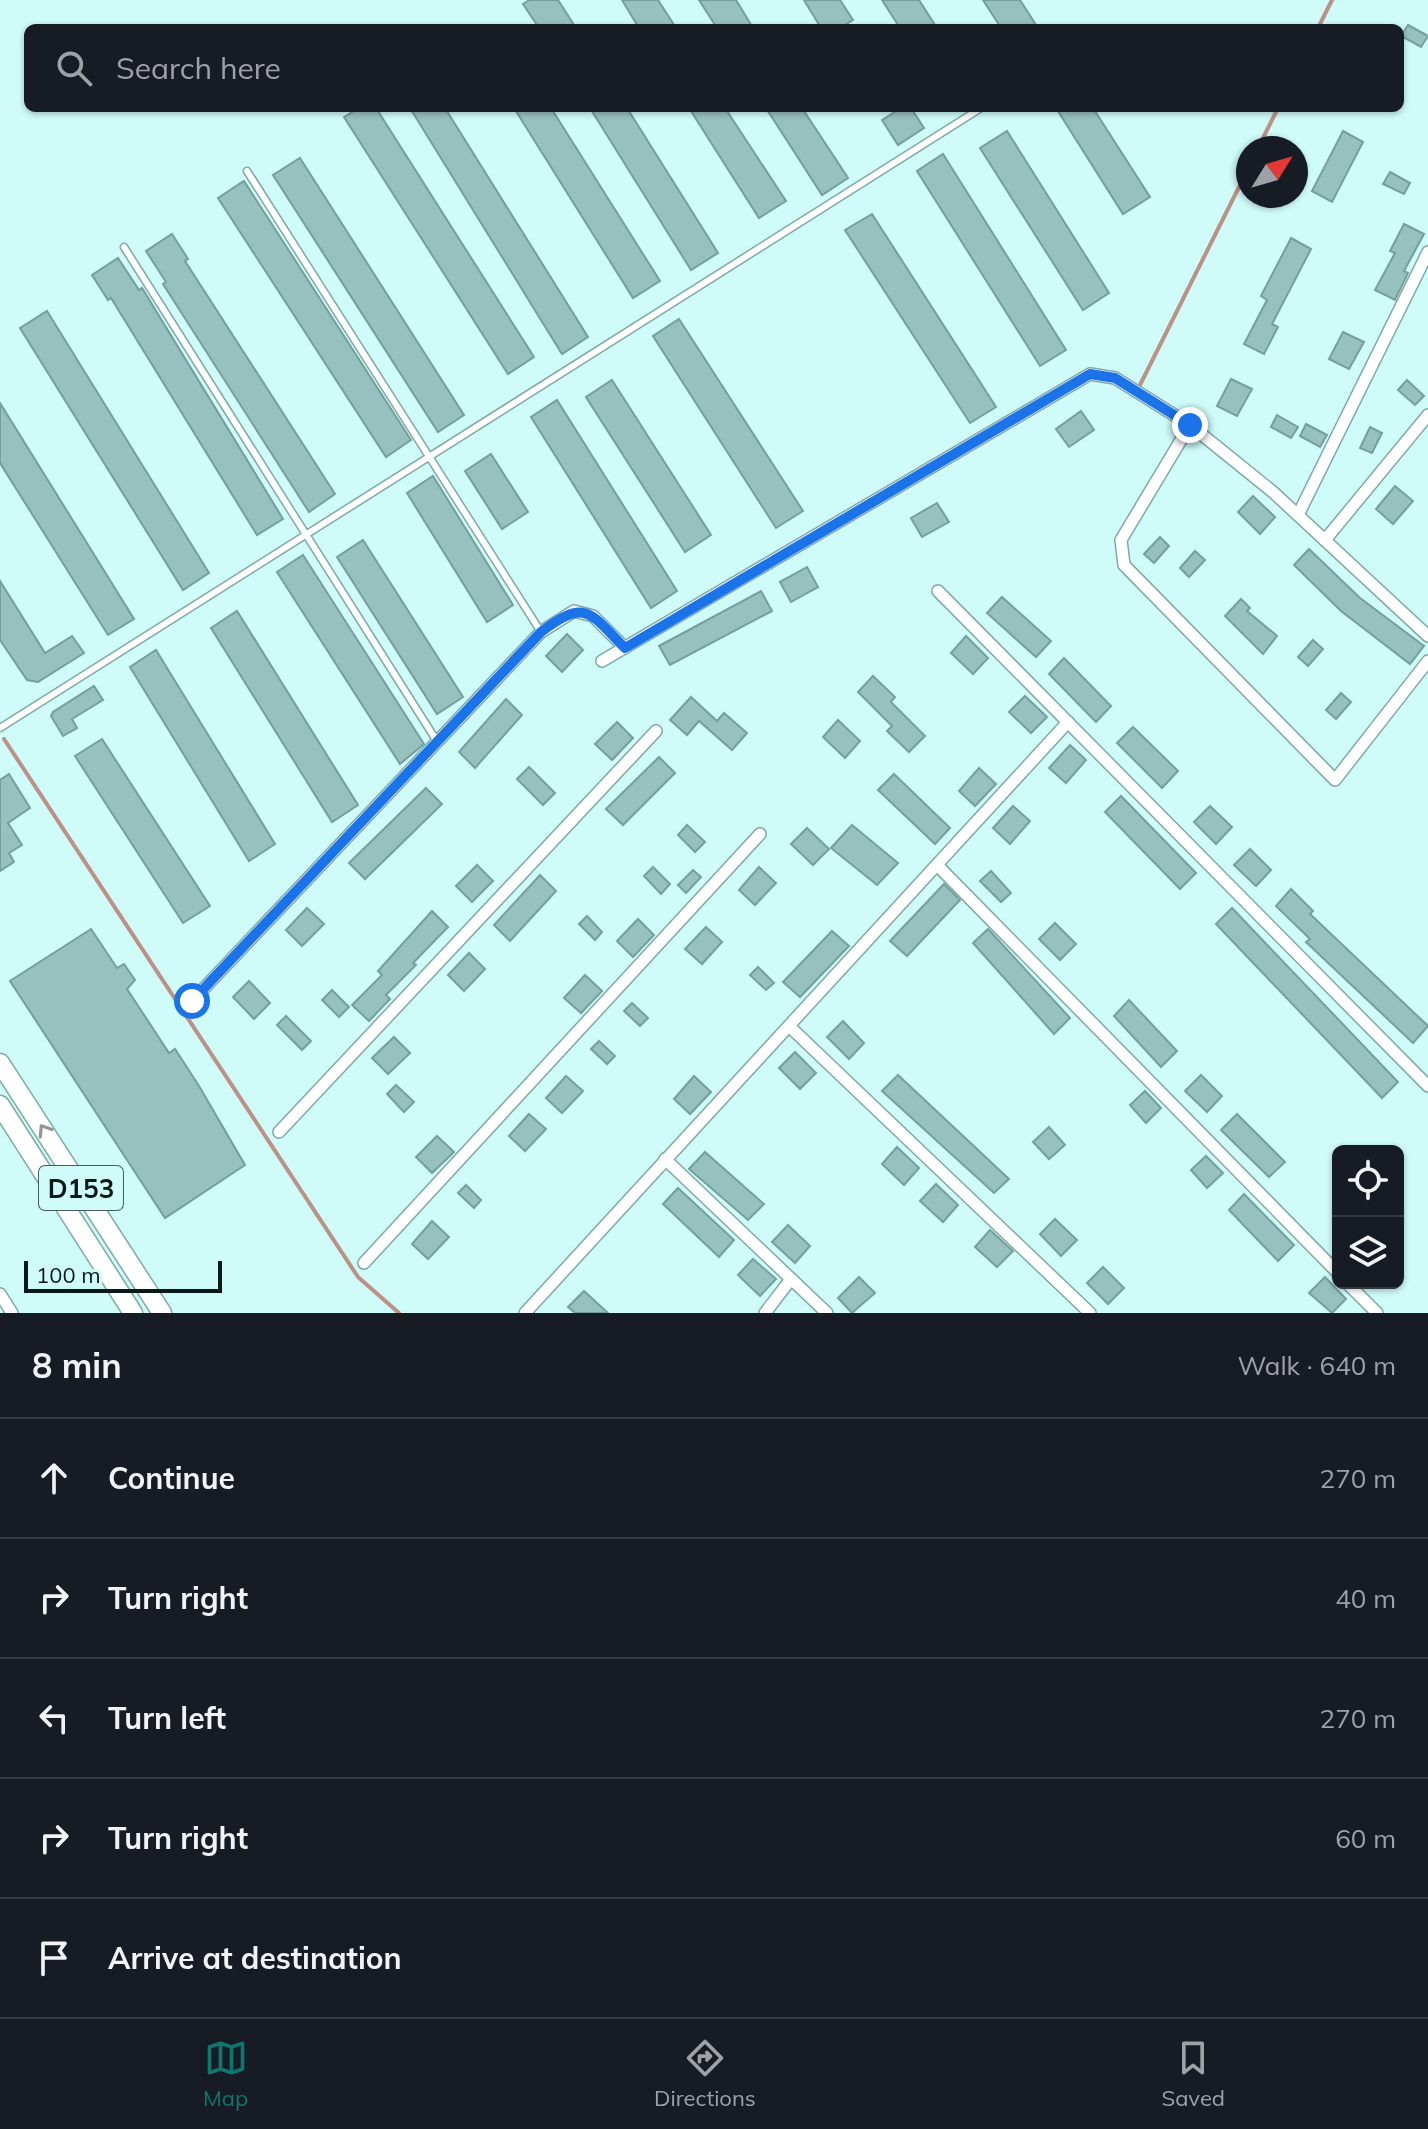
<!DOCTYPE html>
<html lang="en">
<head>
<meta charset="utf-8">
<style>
	:root { --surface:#171b24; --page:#242831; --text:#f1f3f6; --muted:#9ea1a6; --line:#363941; --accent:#0f766e }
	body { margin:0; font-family:Mulish,sans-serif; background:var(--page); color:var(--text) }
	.controls { position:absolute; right:24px; bottom:24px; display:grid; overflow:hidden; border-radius:12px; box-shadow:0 2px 6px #0004 }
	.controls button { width:72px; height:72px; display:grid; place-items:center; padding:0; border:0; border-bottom:2px solid var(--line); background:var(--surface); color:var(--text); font:40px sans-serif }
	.compass { position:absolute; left:1236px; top:136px; width:72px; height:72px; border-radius:50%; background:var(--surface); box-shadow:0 2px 6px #0004; rotate:53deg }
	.scale { position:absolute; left:24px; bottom:20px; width:198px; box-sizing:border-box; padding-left:8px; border:4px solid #081918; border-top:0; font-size:22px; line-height:28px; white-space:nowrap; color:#081918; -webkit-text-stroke:6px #cffbf9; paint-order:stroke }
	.stop { position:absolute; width:24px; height:24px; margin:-18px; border:6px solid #1a73e8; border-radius:50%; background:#fff }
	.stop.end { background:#1a73e8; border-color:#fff; box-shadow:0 2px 8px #0008 }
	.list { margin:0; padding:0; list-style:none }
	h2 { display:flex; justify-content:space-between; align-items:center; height:104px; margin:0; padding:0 32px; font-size:34px }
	h2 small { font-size:26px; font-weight:400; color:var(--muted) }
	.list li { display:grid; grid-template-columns:52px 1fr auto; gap:24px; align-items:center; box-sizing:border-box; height:120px; padding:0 32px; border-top:2px solid var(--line) }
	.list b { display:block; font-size:30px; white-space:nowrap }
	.list em { font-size:26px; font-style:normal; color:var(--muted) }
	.icon { flex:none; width:44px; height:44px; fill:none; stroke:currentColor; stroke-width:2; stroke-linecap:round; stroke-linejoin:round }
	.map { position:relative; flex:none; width:1428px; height:1313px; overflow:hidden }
	.search { position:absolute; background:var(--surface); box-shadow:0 2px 6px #0004; left:24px; right:24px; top:24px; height:88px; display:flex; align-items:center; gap:20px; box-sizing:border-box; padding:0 28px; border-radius:12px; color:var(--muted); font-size:30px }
	.sheet { height:704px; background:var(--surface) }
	nav { display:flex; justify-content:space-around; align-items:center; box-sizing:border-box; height:112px; border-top:2px solid var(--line); background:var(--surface); font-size:22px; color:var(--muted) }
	nav a { display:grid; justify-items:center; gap:4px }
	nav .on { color:var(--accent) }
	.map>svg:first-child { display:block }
</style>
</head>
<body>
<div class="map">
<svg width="1428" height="1313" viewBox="0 0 1428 1313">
	<rect width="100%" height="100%" fill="#cffbf9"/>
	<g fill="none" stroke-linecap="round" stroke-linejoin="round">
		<g stroke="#bc9186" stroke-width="4">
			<polyline points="1318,28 1332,0"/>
			<polyline points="1258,148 1278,108"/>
			<polyline points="1140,385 1248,169"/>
			<polyline points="4,739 358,1277 399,1313"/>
		</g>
	</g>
	<g fill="#97c1bf" stroke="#759e9c" stroke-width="2">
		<polygon points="529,0 558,0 576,28 539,28 523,4"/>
		<polygon points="622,0 658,0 676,28 639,28"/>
		<polygon points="699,0 736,0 753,28 717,28"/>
		<polygon points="804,0 840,0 853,20 840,28 821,28"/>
		<polygon points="882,0 919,0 937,28 900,28"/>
		<polygon points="983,0 1020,0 1038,28 1001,28"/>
		<polygon points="1408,25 1428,36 1421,47 1401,36"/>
		<polygon points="359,108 376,108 534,357 508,374 344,117"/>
		<polygon points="410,108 445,108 588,337 562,354"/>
		<polygon points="514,108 551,108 660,281 633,298"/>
		<polygon points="590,108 627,108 718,253 691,270"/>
		<polygon points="689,108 725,108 786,201 759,218"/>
		<polygon points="766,108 802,108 848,178 822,195"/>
		<polygon points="901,108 911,108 924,128 898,145 882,120"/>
		<polygon points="1056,108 1093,108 1150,197 1123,214"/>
		<polygon points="1007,131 1109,293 1083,310 980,148"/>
		<polygon points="1343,131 1363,142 1332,202 1312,191"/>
		<polygon points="943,154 1066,350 1040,366 917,171"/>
		<polygon points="300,158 464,415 438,432 273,175"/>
		<polygon points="1390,172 1410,183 1404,194 1383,184"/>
		<polygon points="244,181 411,440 386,457 218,198"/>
		<polygon points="872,214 996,407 970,423 845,230"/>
		<polygon points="1404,224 1424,234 1404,271 1408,273 1395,300 1375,290 1395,253 1390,251"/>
		<polygon points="172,234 188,259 185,261 335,494 309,512 163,284 166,282 146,251"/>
		<polygon points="1291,238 1311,249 1272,324 1278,327 1264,354 1244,344 1267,300 1261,296"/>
		<polygon points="118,258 139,290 142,288 283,519 257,535 111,298 108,300 92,275"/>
		<polygon points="47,311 209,573 183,590 20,328"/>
		<polygon points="679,319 803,511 776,528 653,336"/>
		<polygon points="1343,332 1364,342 1349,369 1329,359"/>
		<polygon points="1231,379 1252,389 1237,416 1217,406"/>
		<polygon points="612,380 711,535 685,552 586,397"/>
		<polygon points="1407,380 1424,396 1415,405 1398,390"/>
		<polygon points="557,400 677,591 651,608 531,417"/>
		<polygon points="0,403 134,619 108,635 0,463"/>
		<polygon points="1081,411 1094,430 1069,447 1056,429"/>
		<polygon points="1277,415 1298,427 1291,438 1271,427"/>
		<polygon points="1306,424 1327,435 1320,447 1300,436"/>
		<polygon points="1370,427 1382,433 1372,453 1360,448"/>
		<polygon points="491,454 528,512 502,529 465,471"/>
		<polygon points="433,476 513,605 487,622 407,493"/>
		<polygon points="1395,486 1413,501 1393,524 1376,509"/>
		<polygon points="1253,496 1275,517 1260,534 1238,512"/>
		<polygon points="937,503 949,522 922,537 911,518"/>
		<polygon points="1160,537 1169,546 1154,563 1144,554"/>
		<polygon points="363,540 463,697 437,714 337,557"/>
		<polygon points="1309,549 1360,598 1424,646 1410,664 1341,611 1294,565"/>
		<polygon points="1195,551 1205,560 1189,577 1180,568"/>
		<polygon points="303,555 424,744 400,764 277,572"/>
		<polygon points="807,567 818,587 791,602 780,582"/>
		<polygon points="0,581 45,653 72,636 84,653 38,682 27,680 0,640"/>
		<polygon points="761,591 772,611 670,665 659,646"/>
		<polygon points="1002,597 1051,641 1036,657 987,613"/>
		<polygon points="1241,599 1250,608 1247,611 1277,636 1263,654 1225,616"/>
		<polygon points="237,611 358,805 332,822 211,628"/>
		<polygon points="567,634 583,650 562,672 546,656"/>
		<polygon points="966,636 988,658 973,674 951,653"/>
		<polygon points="1313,640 1323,649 1308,666 1298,657"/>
		<polygon points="156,650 275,844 249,861 130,667"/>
		<polygon points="1064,658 1111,706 1096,722 1049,674"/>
		<polygon points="873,676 895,697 891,702 925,736 909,752 887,731 892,726 858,692"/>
		<polygon points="94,686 103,700 72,719 77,728 63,736 51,716 53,712"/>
		<polygon points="1341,693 1351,702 1336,719 1326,710"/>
		<polygon points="1025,696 1047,717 1031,733 1009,712"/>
		<polygon points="691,697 717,721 724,713 747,733 732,750 699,721 687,735 670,720"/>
		<polygon points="506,699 522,715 475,768 459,752"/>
		<polygon points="838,720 860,741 845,758 823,737"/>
		<polygon points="617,722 633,738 612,760 595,744"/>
		<polygon points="1133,727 1178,771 1162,788 1117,743"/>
		<polygon points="102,739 210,906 183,923 75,756"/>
		<polygon points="1070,745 1086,760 1066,783 1049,768"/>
		<polygon points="659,757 675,773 623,825 606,809"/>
		<polygon points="529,767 555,793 543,805 517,779"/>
		<polygon points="979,768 996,784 975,806 959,791"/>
		<polygon points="9,774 30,808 8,823 22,845 9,853 14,862 0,871 0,780"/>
		<polygon points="894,774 950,828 935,844 878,790"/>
		<polygon points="426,788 442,804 365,879 349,863"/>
		<polygon points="1121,796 1196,873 1180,889 1105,812"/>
		<polygon points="1013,806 1030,821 1010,844 993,828"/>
		<polygon points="1210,806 1232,827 1216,844 1194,822"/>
		<polygon points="687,825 705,842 695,852 678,835"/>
		<polygon points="852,825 898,863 877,885 831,848"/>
		<polygon points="807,828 829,849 813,865 791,844"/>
		<polygon points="1250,849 1271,870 1256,886 1234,865"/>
		<polygon points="477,865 493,881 472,902 456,886"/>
		<polygon points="653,867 670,884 661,894 644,876"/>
		<polygon points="759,867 776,883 755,905 739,890"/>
		<polygon points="693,870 701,877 686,893 678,885"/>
		<polygon points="991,871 1011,893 1001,902 980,881"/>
		<polygon points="540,875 556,891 510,941 494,925"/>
		<polygon points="944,884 960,900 907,956 890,941"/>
		<polygon points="1291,889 1313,911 1310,914 1428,1026 1413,1043 1306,942 1310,939 1276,906"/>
		<polygon points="307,908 324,924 302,946 286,930"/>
		<polygon points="1232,908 1398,1082 1382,1098 1216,924"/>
		<polygon points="432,911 448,927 413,963 416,965 386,995 390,999 369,1021 352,1005 382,975 378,971"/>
		<polygon points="587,916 602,932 595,940 579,924"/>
		<polygon points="638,919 654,935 633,957 617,941"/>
		<polygon points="1055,923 1076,944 1060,960 1039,939"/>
		<polygon points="706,927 722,942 702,964 685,949"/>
		<polygon points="91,929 117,968 124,964 135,980 127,989 169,1053 175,1049 199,1086 245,1165 165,1218 10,981"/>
		<polygon points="988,929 1070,1018 1054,1034 973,943"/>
		<polygon points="832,931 849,946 800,997 783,982"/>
		<polygon points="469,953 485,969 464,991 448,975"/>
		<polygon points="758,967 774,983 766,990 750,975"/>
		<polygon points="585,975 602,991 581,1013 564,998"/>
		<polygon points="249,981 270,1003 254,1019 233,997"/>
		<polygon points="332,990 349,1007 339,1017 322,1000"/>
		<polygon points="1129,1000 1177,1051 1161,1067 1114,1016"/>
		<polygon points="632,1003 648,1018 640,1026 624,1011"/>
		<polygon points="286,1016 311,1041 302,1050 277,1025"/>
		<polygon points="843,1021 864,1043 849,1059 827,1037"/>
		<polygon points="394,1037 410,1053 388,1074 372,1058"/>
		<polygon points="599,1041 615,1056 607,1064 591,1049"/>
		<polygon points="795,1052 816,1073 800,1089 779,1068"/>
		<polygon points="898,1075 1009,1179 994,1193 882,1091"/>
		<polygon points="1201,1075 1222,1096 1207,1112 1185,1091"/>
		<polygon points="566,1076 583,1091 562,1113 546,1098"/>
		<polygon points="694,1076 711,1092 690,1114 674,1099"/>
		<polygon points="396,1085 414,1102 404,1112 387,1094"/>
		<polygon points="1145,1091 1161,1108 1146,1123 1130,1105"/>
		<polygon points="529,1114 546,1129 525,1151 509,1136"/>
		<polygon points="1237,1114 1285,1162 1269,1177 1221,1130"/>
		<polygon points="1049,1127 1065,1145 1049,1159 1033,1142"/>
		<polygon points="437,1136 454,1152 432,1173 416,1157"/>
		<polygon points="897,1147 919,1168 904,1185 882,1164"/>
		<polygon points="705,1152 764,1204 748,1220 689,1169"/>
		<polygon points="1206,1156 1223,1173 1207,1188 1191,1170"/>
		<polygon points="936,1184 958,1205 943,1222 920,1201"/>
		<polygon points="466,1185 481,1200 474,1208 458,1193"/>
		<polygon points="678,1188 734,1240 719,1257 663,1204"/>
		<polygon points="1244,1194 1294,1245 1278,1261 1229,1210"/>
		<polygon points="1055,1219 1077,1240 1061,1256 1040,1234"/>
		<polygon points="432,1221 449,1237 428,1259 412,1244"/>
		<polygon points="788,1225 810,1246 795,1263 772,1242"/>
		<polygon points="990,1230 1013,1251 997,1267 975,1247"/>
		<polygon points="753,1259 776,1279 760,1296 738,1275"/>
		<polygon points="1103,1267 1124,1288 1108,1304 1087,1283"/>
		<polygon points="859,1277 875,1293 852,1313 838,1298"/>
		<polygon points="1325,1277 1346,1299 1332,1313 1309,1293"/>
		<polygon points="584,1291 608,1313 575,1313 568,1307"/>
	</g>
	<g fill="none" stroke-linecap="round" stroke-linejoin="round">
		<g stroke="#7fa9a7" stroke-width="9">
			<g id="service">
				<polyline points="247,171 541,632"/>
				<polyline points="124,247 438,743"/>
				<polyline points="0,728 981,108"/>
			</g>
		</g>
		<g stroke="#7fa9a7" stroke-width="14">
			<g id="minor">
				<polyline points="1190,425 1121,540 1124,565 1335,780 1428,661"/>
				<polyline points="1298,515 1428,252"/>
				<polyline points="1325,540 1428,415"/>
				<polyline points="938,591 1428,1086"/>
				<polyline points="602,661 1090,374 1115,378 1190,425 1273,492 1428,636"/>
				<polyline points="938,866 1338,1273"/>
				<polyline points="192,1001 541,632 574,611 593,616 625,648"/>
				<polyline points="790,1027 1090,1313"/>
				<polyline points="279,1132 656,731"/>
				<polyline points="665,1159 827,1313"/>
				<polyline points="364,1263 760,834"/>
				<polyline points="1347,1283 1377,1313"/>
				<polyline points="0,1294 12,1313"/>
				<polyline points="525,1313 1068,722"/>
				<polyline points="765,1313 791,1279"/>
			</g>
		</g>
		<g stroke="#7fa9a7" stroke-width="21">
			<g id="primary">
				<polyline points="0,1063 162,1313"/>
				<polyline points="0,1105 133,1313"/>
			</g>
		</g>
		<use href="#service" stroke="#fff" stroke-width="6"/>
		<use href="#minor" stroke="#fff" stroke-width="11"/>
		<use href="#primary" stroke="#fff" stroke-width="18"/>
	</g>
	<defs><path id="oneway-chevron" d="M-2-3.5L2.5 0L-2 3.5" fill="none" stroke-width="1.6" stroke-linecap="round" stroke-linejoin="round" transform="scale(2)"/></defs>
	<use stroke="#909897" href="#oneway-chevron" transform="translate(44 1130) rotate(-123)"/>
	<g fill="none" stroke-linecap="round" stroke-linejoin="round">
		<path stroke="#1a73e8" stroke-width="10" d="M192 1001 541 632C586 598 589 612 625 648L1090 374 1115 378 1190 425"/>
	</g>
	<g text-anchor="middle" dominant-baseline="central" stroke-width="6" stroke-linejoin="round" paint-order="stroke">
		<rect fill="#cffbf9" stroke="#445d5c" stroke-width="2" x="39" y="1166" width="84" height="44" rx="6"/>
		<g font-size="26" font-weight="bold" fill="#081918">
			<text x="81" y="1188">D153</text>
		</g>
	</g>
</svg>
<div class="controls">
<button><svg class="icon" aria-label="locate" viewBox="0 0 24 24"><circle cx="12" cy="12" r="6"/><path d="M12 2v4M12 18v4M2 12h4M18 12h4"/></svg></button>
<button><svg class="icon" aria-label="layers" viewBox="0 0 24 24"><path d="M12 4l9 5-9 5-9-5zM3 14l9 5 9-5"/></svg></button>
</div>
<svg class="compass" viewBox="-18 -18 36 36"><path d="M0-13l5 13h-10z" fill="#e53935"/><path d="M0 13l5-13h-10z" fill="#9ea1a6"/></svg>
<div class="scale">100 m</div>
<div class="stop" style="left:192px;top:1001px"></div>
<div class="stop end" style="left:1190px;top:425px"></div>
<div class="search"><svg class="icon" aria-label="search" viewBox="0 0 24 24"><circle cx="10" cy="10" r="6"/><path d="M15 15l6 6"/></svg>Search here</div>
</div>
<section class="sheet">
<h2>8 min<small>Walk · 640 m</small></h2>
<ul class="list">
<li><svg class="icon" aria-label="ahead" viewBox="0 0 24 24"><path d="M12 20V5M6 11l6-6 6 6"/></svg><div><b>Continue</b></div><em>270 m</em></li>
<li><svg class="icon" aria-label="right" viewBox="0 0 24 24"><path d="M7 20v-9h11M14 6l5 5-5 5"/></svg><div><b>Turn right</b></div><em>40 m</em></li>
<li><svg class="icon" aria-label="left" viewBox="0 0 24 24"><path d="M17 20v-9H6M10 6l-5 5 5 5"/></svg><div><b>Turn left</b></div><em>270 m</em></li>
<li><svg class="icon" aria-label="right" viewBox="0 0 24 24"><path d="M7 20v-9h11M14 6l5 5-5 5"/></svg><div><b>Turn right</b></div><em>60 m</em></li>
<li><svg class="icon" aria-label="arrive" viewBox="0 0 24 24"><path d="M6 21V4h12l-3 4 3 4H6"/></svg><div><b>Arrive at destination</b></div></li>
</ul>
</section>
<nav>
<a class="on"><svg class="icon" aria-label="map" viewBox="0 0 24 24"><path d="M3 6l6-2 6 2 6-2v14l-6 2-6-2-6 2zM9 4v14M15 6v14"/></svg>Map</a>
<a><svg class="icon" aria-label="directions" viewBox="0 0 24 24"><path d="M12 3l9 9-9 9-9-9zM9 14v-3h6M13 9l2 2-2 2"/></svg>Directions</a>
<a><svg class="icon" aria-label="saved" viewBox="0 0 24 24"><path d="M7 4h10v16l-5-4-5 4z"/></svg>Saved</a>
</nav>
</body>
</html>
